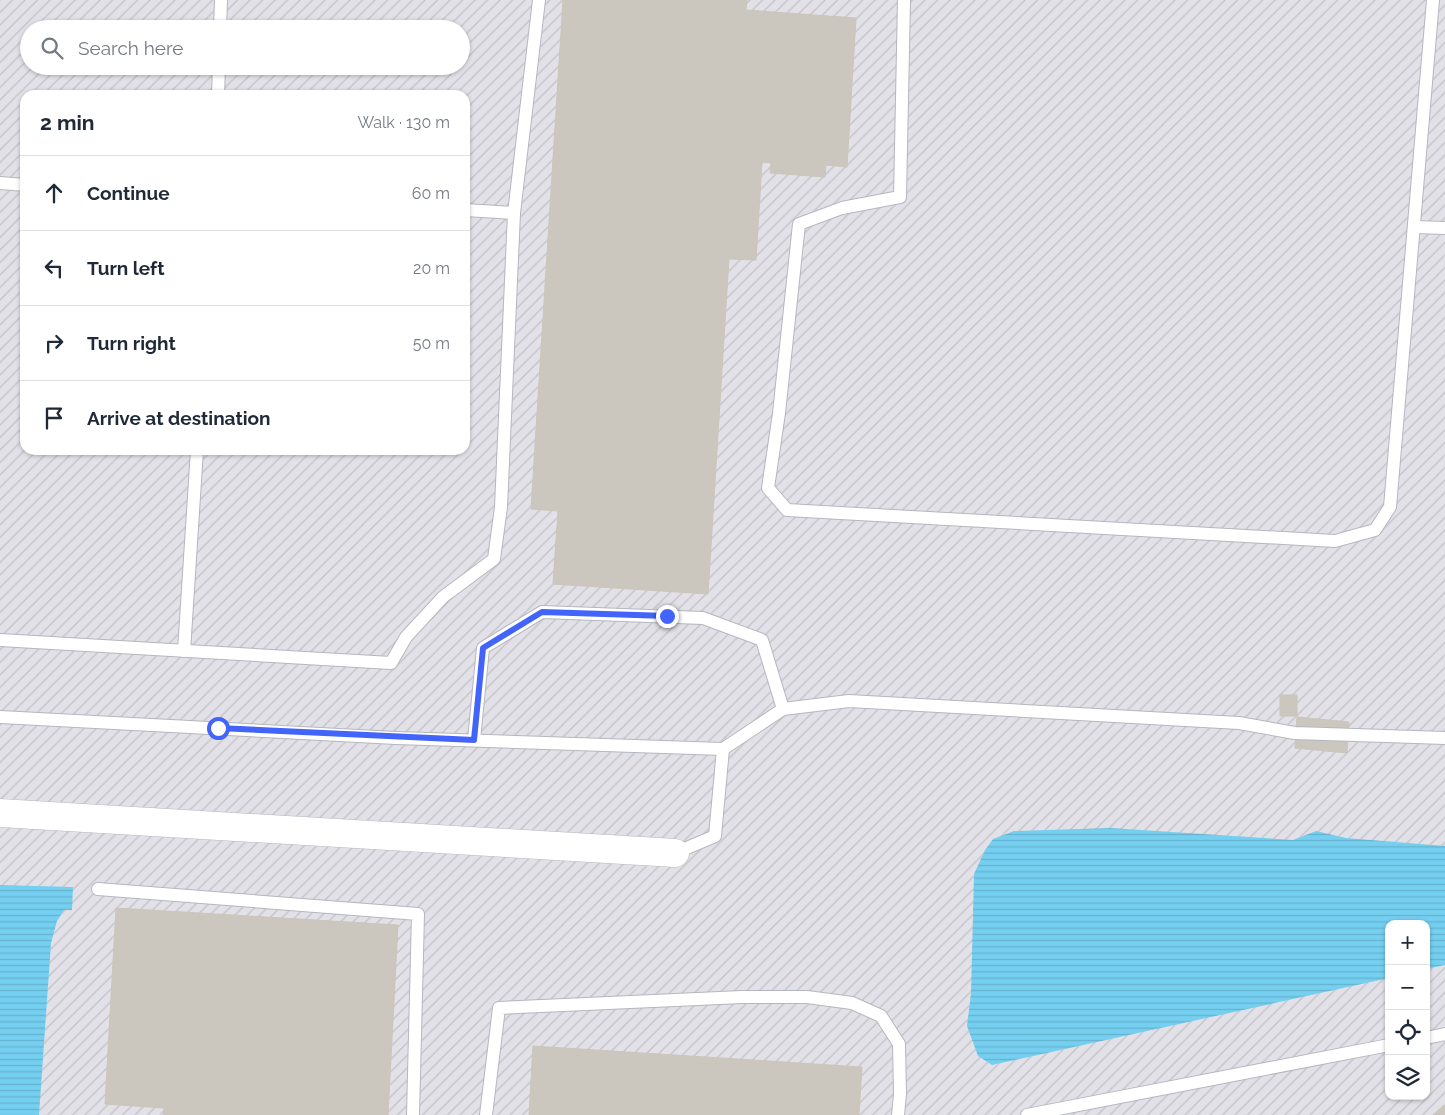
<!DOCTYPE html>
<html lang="en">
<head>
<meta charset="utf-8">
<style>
	:root { --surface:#fff; --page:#f6f6f7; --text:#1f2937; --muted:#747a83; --line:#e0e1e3 }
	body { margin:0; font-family:Raleway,sans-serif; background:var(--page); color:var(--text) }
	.controls { position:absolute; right:15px; bottom:15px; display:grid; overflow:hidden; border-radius:10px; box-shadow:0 1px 4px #0004 }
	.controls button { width:45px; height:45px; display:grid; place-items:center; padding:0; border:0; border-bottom:1px solid var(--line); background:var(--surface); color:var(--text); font:25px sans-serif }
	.stop { position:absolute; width:15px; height:15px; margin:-11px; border:4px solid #4264fb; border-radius:50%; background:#fff }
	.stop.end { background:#4264fb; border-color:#fff; box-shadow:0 1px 5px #0008 }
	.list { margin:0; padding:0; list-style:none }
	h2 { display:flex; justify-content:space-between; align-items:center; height:65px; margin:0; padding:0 20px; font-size:21px }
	h2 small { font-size:16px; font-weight:400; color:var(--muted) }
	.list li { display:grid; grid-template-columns:32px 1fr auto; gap:15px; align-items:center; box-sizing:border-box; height:75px; padding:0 20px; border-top:1px solid var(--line) }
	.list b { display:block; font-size:19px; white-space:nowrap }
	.list em { font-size:16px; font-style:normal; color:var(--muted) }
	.icon { flex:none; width:28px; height:28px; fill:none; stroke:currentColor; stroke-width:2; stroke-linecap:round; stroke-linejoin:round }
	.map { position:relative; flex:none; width:1445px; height:1115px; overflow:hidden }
	.search { position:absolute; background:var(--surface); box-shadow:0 1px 4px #0004; left:20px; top:20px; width:450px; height:55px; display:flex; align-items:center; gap:12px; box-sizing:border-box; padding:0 18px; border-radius:28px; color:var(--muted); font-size:19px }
	.panel { position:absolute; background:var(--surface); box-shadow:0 1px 4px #0004; left:20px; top:90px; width:450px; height:365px; border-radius:15px }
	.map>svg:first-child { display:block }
</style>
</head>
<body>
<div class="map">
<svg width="1445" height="1115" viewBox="0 0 1445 1115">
	<defs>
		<pattern id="industrial-furrows" width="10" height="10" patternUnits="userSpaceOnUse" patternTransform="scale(1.25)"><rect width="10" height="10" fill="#e3e1e8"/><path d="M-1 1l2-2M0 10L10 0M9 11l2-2" fill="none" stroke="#c3c1c7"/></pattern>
		<pattern id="water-rules" width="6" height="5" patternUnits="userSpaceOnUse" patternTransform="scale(1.25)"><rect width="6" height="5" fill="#75cff0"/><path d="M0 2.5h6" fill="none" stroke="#66b2ce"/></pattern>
	</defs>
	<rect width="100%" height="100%" fill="#efe9e1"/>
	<path fill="url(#industrial-furrows)" fill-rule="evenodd" d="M0 0H1445V1115H0ZM29 29H461V66H29ZM25 95H465V450H25ZM1389 924H1426V1096H1389Z"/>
	<g fill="url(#water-rules)">
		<polygon points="1111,828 1293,840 1316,831 1346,838 1445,846 1445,965 1426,969 1426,924 1389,924 1389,978 992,1065 978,1056 967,1026 971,993 974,874 985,850 993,839 1014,831"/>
		<polygon points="0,885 73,887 72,910 64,910 57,921 51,943 39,1115 0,1115"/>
	</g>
	<g fill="#cbc7bf" stroke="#cbc5ba">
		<polygon points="563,0 747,0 746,10 856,18 847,167 826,165 825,177 770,173 771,163 762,162 756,260 729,259 708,594 553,584 558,511 531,509"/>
		<rect x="1280" y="695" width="17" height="21"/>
		<polygon points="1297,717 1349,722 1347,753 1295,748"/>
		<polygon points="116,908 398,925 388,1115 163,1115 164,1108 105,1104"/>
		<polygon points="533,1046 862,1067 859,1115 529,1115"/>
		<polygon points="1444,1105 1445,1115 1433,1115"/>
	</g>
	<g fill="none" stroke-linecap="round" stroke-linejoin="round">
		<g stroke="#b4b7c1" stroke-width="14">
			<g id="service">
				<polyline points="904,0 900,197 842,208 799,224 779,413 768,488 787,510 1335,541 1375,530 1390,507 1433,0"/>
				<polyline points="220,29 221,0"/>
				<polyline points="218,95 219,66"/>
				<polyline points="0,183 25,185"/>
				<polyline points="514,213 539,0"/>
				<polyline points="1414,227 1445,228"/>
				<polyline points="0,640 391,663 406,637 443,597 494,559 501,507 514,213 465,210"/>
				<polyline points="184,651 197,450"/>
				<polyline points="0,717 396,738 723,749"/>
				<polyline points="474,740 483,648 542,612 703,618 762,640 783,709"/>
				<polyline points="675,853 715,836 723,749 783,709 849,701 1239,723 1295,733 1445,738"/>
				<polyline points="98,889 418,914 413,1115"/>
				<polyline points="1426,1038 1445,1034"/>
				<polyline points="486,1115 499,1008 742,997 807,997 852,1003 881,1016 899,1044 900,1094 898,1115"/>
				<polyline points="1027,1115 1389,1045"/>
			</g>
		</g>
		<g stroke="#b4b7c1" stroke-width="29">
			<polyline id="tertiary" points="0,813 675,853"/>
		</g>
		<use href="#service" stroke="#fff" stroke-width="12"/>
		<use href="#tertiary" stroke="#fff" stroke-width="28"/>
	</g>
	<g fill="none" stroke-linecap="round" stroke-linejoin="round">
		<polyline stroke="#4264fb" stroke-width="6" points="218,728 474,740 483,648 542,612 667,616"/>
	</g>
</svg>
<div class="controls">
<button>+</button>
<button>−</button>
<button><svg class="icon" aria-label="locate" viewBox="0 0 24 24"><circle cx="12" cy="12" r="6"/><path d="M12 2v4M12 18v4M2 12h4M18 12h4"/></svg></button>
<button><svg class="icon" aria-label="layers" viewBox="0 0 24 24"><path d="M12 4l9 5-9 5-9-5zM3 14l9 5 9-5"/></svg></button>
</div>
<div class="stop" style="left:218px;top:728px"></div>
<div class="stop end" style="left:667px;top:616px"></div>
<div class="search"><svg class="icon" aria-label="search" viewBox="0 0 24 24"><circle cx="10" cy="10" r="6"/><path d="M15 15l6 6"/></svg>Search here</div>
<section class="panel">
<h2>2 min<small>Walk · 130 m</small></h2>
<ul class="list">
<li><svg class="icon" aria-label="ahead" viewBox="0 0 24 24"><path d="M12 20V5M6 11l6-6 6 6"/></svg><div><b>Continue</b></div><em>60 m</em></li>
<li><svg class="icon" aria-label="left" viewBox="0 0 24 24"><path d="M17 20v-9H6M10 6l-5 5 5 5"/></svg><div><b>Turn left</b></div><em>20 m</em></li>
<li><svg class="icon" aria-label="right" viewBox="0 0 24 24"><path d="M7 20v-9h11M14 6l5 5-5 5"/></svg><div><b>Turn right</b></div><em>50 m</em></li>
<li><svg class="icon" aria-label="arrive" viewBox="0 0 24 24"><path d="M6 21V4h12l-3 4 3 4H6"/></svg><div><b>Arrive at destination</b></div></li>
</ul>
</section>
</div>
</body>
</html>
